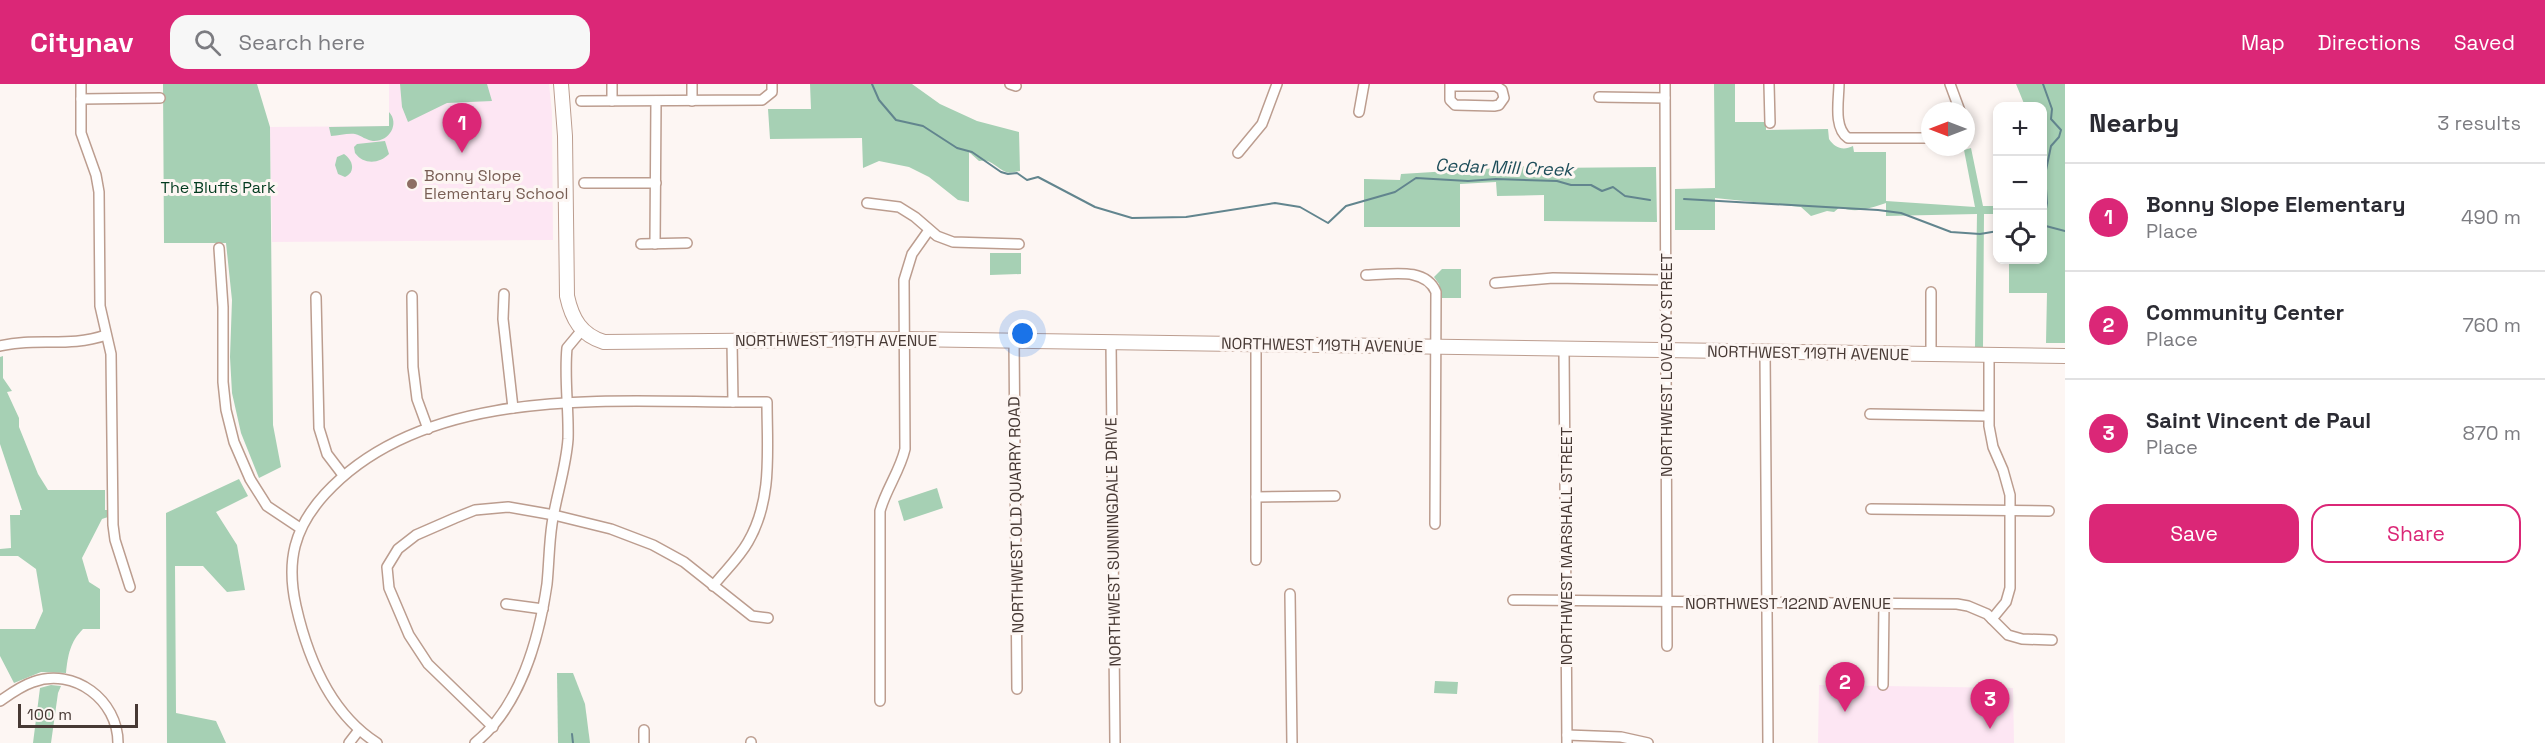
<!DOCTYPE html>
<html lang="en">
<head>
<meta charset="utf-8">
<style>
	:root { --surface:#fff; --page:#f7f7f7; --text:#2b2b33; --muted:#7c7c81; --line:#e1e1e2; --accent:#db2777 }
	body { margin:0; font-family:"Space Grotesk",sans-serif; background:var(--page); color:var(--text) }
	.controls { position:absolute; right:18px; top:18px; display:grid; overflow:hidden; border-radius:12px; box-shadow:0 3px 9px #0003 }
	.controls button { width:54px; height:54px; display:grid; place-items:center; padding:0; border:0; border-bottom:2px solid var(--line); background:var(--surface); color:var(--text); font:30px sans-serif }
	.compass { position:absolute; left:1921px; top:18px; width:54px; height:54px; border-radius:50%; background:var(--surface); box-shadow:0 3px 9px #0003; rotate:270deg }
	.scale { position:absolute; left:18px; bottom:15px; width:120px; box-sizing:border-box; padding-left:6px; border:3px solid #473934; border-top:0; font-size:16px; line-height:21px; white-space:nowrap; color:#473934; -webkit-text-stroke:4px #fdf6f3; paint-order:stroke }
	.you { position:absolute; left:1023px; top:250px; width:21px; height:21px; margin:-15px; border:4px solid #fff; border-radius:50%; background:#1a73e8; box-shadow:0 0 0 9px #1a73e833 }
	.badge { display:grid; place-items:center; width:39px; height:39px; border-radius:50%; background:var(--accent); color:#fff; font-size:20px; font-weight:700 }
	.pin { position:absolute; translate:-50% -50px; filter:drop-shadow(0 2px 3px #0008) }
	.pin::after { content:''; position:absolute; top:32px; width:21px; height:18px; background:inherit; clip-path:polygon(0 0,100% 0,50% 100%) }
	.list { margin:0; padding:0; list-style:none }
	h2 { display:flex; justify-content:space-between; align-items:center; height:78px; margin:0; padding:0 24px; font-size:26px }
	h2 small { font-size:20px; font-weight:400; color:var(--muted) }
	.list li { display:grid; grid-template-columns:39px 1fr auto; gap:18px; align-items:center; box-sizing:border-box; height:108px; padding:0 24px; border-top:2px solid var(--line) }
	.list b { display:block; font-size:22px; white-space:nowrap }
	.list p { margin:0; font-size:20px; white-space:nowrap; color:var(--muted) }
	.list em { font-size:20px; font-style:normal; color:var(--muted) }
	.actions { display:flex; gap:12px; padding:18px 24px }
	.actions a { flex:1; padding:14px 0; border:2px solid var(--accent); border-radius:18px; text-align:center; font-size:21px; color:var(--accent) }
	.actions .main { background:var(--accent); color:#fff }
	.icon { flex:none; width:33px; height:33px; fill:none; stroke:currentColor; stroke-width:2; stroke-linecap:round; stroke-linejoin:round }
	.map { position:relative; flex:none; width:2065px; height:659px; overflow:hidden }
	header { display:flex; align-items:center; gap:36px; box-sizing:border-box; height:84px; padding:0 30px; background:var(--accent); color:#fff }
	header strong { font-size:28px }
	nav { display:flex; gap:33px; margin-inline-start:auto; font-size:21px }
	.search { width:420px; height:54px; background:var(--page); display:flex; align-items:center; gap:15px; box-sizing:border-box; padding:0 21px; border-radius:18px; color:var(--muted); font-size:22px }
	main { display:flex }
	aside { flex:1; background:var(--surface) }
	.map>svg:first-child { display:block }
</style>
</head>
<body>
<header>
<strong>Citynav</strong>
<div class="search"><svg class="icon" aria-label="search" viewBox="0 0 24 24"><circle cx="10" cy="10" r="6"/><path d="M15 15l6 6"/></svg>Search here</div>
<nav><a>Map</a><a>Directions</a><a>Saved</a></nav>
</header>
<main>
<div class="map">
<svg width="2065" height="659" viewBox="0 0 2065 659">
	<rect width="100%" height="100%" fill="#fdf6f3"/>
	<g fill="#fde6f3">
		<polygon points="389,0 549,0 552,29 553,156 272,158 270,43 389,42"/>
		<polygon points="1819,601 2013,604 2014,659 1818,659"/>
	</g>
	<g fill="#a6d0b4">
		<polygon points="163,0 257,0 270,43 273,341 281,383 259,394 241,349 232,309 230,273 232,216 226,159 164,159"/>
		<polygon points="400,0 487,0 492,17 447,19 408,38 402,23"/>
		<path d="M810 0H912L940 20 977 37 1019 48 1020 87C1015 87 1011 90 1006 88 996 84 991 74 979 77L969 68V118L958 116 929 93 909 83 879 77 863 84 862 54 770 55 768 25H811Z"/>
		<path d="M1714 0H1735V38H1766V46L1828 45 1829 55C1835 64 1843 67 1853 62L1854 68H1886V117L1975 123 1964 66 1971 64 1983 122H1997V130H1984L1983 263H1975L1977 130 1886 132V119C1871 124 1855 130 1840 123L1834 128 1827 127 1811 132 1801 123 1715 114V146H1675V105L1715 104Z"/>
		<polygon points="2016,0 2065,0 2065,259 2046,259 2047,209 2009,209 2009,176 2042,176 2042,22 2025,22"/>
		<path d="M389 28C400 40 389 58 373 57 366 56 362 52 355 50 347 49 339 52 331 52L329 43 389 42Z"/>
		<path d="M385 57 389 70C379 80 364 81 355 69L354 63 357 60Z"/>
		<path d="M344 70C353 76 356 88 345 93L338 90 335 81 337 73Z"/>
		<polygon points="1544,81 1544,84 1656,83 1657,138 1544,137 1544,111 1497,112 1496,98 1460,100 1460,143 1364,143 1364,95 1400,96 1401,90"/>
		<polygon points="990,169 1021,169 1021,190 990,191"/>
		<polygon points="1442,185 1461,185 1461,214 1442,214 1439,200 1434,193"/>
		<path d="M3 272V294L12 307 7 308 19 334V343L38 390 48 406H105V426H108V433L102 435 82 474 89 498 100 505V545H83C70 558 68 571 66 589L41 588 14 599 0 572V545H35L43 527 36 485 18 472H0V465L11 464 10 431H20V426H22L0 360V273Z"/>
		<polygon points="239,395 248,412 216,428 237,461 245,506 227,508 203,482 175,482 176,629 216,637 226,659 167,659 166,429"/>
		<polygon points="937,404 943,424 904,437 898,417"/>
		<polygon points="557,589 573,589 585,620 590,659 558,659"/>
		<polygon points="1435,597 1458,598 1457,610 1434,609"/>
		<polygon points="51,601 61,602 58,609 51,659 33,659 40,604"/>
	</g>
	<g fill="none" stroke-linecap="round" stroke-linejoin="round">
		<g stroke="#62858e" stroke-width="2">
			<polyline points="872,0 879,16 896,36 923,42 957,64 972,68 1001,88 1008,90 1017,89 1027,96 1038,93 1095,123 1132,134 1186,133 1275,119 1300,123 1328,139 1346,122 1395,108 1416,94 1468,97 1496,95 1557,97 1571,101 1591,101 1602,107 1613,103 1625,112 1650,116"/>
			<polyline points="1684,115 1878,126 1901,129 1951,148 1980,150 1998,147"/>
			<polyline points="2042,141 2065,147"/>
			<polyline points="2043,141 2047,119 2045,91 2051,62 2059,53 2061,46 2051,35 2052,25 2043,0"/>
			<polyline points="572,650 573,659"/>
		</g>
		<g stroke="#bc9d8f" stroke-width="12">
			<g id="street">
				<polyline points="81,0 81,49 96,91 99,108 100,222 111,270 113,441 115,456 130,503"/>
				<polyline points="692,0 692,17"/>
				<polyline points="1010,0 1016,2"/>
				<polyline points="1450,0 1450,16 1455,21 1494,22 1499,21 1504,14 1502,6 1496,2 1450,2"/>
				<polyline points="1665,0 1667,562"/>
				<polyline points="1769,0 1770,39"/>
				<path d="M1839 0C1839 15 1833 44 1848 54H1930"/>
				<polyline points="1950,0 1960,27"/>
				<polyline points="1599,13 1665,14"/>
				<polyline points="81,15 160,14"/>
				<polyline points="581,17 762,16 772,8 772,0"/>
				<polyline points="612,17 612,0"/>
				<polyline points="1359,28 1364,0"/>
				<polyline points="1238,69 1262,40 1277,0"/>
				<polyline points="584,99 656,99"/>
				<polyline points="867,119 899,123 915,133 937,152 953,158 1019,160"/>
				<polyline points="641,160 687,159"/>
				<polyline points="655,160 656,17"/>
				<polyline points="219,164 223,223 223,298 226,326 234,358 250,395 267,422 300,444"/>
				<path d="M1366 191C1389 191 1425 182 1436 208L1435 440"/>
				<polyline points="1495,199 1553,194 1666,196"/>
				<polyline points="504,210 503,235 513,324"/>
				<polyline points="412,212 413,283 417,315 428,345"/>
				<polyline points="316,213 319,344 327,370 343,391"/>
				<polyline points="1014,256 1017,605"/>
				<polyline points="1111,258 1115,659"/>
				<polyline points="1256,260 1256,476"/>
				<path d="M0 262C36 253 69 264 106 251"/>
				<polyline points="1564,265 1567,659"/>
				<polyline points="1765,268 1768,659"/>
				<polyline points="1931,271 1931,208"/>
				<polyline points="1989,272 1989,342 1993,363 2003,386 2010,411 2010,504 2006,518 1992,535"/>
				<polyline points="1870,330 1988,332"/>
				<polyline points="1256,413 1335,412"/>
				<polyline points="1871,425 2049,427"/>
				<path d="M713 502C724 488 739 474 748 458 773 415 767 366 767 318H733L732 257"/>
				<polyline points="1290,510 1292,659"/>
				<polyline points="1513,516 1957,520 1968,522 1987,530 2008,551 2022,555 2052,556"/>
				<polyline points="506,520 543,525"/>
				<polyline points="1883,601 1884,520"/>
				<path d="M0 617C10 610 21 602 33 598 74 583 118 616 118 659"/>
				<path d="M880 617V427C886 405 900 387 905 365L904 196 912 170 929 146"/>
				<polyline points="493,643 428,580 409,551 389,504 387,483 398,465 416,451 455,434 475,426 508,423 554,431 611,445 653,461 684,478 752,532 768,534"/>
				<polyline points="644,646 644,659"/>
				<polyline points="1567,651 1621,653 1648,659"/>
				<polyline points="751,658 751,659"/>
				<polyline points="349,659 359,646"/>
				<path d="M377 659C330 629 308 575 296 522 286 477 294 444 325 410 423 303 602 317 733 318"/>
				<path d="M475 659C520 623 539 555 547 500 549 480 549 460 552 440 556 412 566 384 568 355 569 325 564 294 567 264L582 246"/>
			</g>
		</g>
		<g stroke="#bc9d8f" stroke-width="16">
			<path id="secondary" d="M561 0 565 52 567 212C572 235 581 251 604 258L905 255 2065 272"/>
		</g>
		<use href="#street" stroke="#fff" stroke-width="9"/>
		<use href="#secondary" stroke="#fff" stroke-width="14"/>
	</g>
	<circle fill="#8d6e63" stroke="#fdf6f3" stroke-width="2" cx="412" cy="100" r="6"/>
	<g text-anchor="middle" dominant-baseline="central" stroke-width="6" stroke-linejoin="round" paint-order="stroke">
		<g font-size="16" fill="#785e54" stroke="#fdf6f3" text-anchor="start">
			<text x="424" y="91">Bonny Slope<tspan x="424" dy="18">Elementary School</tspan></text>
		</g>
		<g font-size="16" fill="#013a1e" stroke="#fdf6f3">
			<text x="218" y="103">The Bluffs Park</text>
		</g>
		<g font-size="16" fill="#473934" stroke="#fdf6f3">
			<text x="836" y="256">NORTHWEST 119TH AVENUE</text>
			<text transform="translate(1322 261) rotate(1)">NORTHWEST 119TH AVENUE</text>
			<text transform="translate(1808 269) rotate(1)">NORTHWEST 119TH AVENUE</text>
			<text transform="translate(1666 281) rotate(-90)">NORTHWEST LOVEJOY STREET</text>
			<text transform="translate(1016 431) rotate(-91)">NORTHWEST OLD QUARRY ROAD</text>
			<text transform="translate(1113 458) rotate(-91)">NORTHWEST SUNNINGDALE DRIVE</text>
			<text transform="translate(1566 462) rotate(-90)">NORTHWEST MARSHALL STREET</text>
			<text x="1788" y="519">NORTHWEST 122ND AVENUE</text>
		</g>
		<g font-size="18" font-style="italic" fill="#1e4e5a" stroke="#fdf6f3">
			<text transform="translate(1504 83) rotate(2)">Cedar Mill Creek</text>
		</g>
	</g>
</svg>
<div class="controls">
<button>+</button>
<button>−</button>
<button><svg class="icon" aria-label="locate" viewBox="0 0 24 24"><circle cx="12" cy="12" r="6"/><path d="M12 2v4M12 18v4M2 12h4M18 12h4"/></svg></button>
</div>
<svg class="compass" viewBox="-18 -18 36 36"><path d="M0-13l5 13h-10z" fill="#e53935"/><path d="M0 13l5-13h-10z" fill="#7c7c81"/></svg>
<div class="scale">100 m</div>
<div class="you"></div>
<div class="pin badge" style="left:462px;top:69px">1</div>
<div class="pin badge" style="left:1845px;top:628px">2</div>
<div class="pin badge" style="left:1990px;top:645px">3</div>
</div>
<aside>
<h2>Nearby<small>3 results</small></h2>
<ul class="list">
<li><span class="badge">1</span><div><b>Bonny Slope Elementary</b><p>Place</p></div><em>490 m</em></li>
<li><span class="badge">2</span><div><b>Community Center</b><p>Place</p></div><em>760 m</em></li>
<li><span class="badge">3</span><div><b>Saint Vincent de Paul</b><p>Place</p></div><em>870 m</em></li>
</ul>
<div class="actions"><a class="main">Save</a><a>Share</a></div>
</aside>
</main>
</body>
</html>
